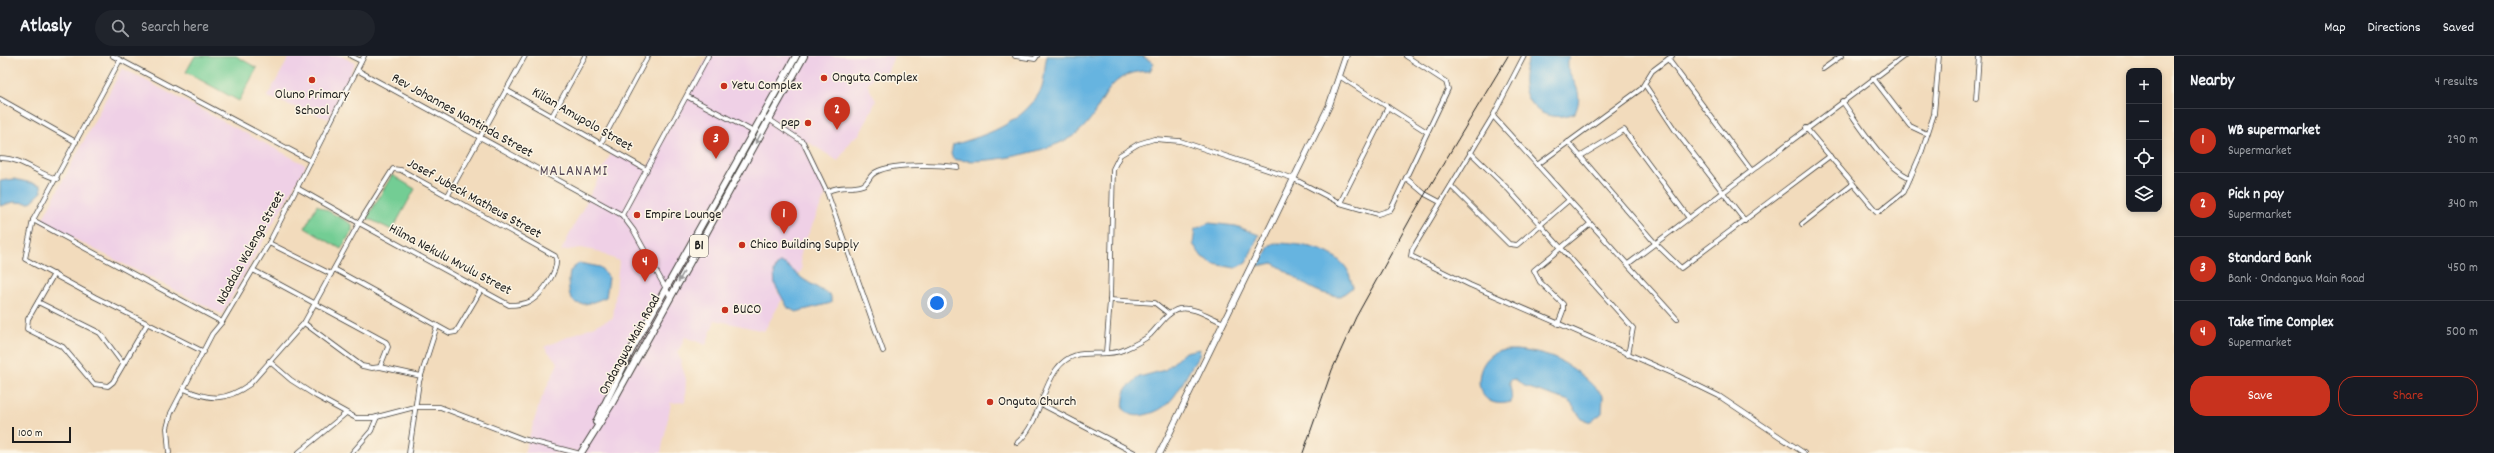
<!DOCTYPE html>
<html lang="en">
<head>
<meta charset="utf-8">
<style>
	:root { --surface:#171b24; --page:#20242c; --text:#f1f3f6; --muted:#9ea1a6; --line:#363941; --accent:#c8321e }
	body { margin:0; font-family:Dekko,sans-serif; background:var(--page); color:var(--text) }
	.controls { position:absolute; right:12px; top:12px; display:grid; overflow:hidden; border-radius:8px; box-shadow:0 2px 6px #0003 }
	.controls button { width:36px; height:36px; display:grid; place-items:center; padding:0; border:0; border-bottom:1px solid var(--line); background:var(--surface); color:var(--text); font:20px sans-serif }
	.scale { position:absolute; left:12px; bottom:10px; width:59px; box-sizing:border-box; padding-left:4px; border:2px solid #1c1c1c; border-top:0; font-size:11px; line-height:14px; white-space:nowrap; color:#1c1c1c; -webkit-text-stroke:3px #fcf5e5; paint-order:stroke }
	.you { position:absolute; left:937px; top:247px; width:14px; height:14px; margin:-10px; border:3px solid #fff; border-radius:50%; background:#1a73e8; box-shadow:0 0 0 6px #1a73e833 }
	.badge { display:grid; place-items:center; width:26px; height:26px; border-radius:50%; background:var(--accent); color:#fff; font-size:13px; font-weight:700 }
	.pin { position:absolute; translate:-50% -33px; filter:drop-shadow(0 1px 2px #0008) }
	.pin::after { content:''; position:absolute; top:21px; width:14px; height:12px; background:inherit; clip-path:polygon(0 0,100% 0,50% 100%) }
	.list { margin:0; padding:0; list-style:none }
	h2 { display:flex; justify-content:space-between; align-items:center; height:52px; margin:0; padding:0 16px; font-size:17px }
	h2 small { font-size:13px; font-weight:400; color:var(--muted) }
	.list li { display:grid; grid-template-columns:26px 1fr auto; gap:12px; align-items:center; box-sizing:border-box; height:64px; padding:0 16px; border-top:1px solid var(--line) }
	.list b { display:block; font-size:15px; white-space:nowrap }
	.list p { margin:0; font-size:13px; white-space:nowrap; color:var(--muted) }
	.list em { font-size:13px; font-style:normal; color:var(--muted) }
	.actions { display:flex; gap:8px; padding:12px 16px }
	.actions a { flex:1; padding:9px 0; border:1px solid var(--accent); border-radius:16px; text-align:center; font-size:14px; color:var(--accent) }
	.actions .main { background:var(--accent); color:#fff }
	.icon { flex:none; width:22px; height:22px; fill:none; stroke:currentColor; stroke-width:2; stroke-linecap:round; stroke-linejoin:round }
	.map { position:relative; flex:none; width:2174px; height:397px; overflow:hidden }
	header { display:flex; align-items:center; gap:24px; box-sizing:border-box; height:56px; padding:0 20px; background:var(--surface); border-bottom:1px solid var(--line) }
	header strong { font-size:19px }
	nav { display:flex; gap:22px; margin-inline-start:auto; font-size:14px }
	.search { width:280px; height:36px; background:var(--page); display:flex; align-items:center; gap:10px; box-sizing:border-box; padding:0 14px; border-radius:22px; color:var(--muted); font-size:15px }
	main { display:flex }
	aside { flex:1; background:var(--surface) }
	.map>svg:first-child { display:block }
</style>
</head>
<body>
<header>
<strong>Atlasly</strong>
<div class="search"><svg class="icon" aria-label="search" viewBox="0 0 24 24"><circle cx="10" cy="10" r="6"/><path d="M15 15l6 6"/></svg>Search here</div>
<nav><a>Map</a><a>Directions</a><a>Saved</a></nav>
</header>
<main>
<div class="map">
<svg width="2174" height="397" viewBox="0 0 2174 397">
	<rect width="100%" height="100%" fill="#fcf5e5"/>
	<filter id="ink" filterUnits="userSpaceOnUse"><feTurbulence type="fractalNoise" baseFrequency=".025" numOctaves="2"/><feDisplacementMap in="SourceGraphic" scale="8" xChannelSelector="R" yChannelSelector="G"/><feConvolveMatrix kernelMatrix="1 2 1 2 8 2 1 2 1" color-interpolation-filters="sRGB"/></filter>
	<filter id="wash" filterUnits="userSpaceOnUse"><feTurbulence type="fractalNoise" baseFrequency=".012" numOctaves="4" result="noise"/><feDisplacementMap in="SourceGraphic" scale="16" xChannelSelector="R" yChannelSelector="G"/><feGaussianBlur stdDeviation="0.9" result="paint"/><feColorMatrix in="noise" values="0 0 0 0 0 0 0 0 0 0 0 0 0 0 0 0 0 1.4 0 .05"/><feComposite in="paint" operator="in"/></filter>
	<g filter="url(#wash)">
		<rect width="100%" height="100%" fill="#f2dbbc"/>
		<g fill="#efd0e6">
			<polygon points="290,0 341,0 355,7 329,63 267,41"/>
			<polygon points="708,0 894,0 887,17 879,15 867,28 876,45 860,78 851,84 838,105 808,86 804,89 827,136 803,190 800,202 802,213 799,219 785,208 779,207 774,215 775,229 778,237 783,242 764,275 715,264 706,289 685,281 678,297 686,323 685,346 671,347 661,397 577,397 569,393 567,397 524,397 540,346 558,307 544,291 613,262 619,205 596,195 581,192 561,195 613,94 647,113"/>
			<polygon points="122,12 306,109 222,258 41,166"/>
		</g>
		<g fill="#73cd94" stroke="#487458">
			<polygon points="195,0 236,0 257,12 239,45 186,16"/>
			<polygon points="392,119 415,133 392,174 367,162"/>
			<polygon points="317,149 352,168 352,175 341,193 305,172"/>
		</g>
		<g fill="#66b4e0" stroke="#41687e">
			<path d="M1047 0H1142L1154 7 1150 15C1100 15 1107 55 1076 78 1052 96 981 110 953 103L951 98 953 89C987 79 1023 67 1041 34 1045 25 1044 10 1047 0Z"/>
			<path d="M1530 0H1569C1562 23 1588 28 1575 57 1535 72 1512 35 1530 0Z"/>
			<polygon points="14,123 41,129 42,136 30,147 14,146 0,150 0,125"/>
			<polygon points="1209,167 1236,170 1259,179 1246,207 1235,212 1214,208 1202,201 1193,188 1195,173"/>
			<path d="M1278 187C1301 188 1333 192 1347 213 1350 218 1351 226 1353 231L1341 240C1311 239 1298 221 1273 207L1258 210 1270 189Z"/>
			<path d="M579 207 600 211 609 222 606 241C575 255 565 249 570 215Z"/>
			<polygon points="779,207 785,208 803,223 831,240 831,247 796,256 788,252 775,229 774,215"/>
			<path d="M1200 293 1199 300C1181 324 1177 353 1144 359 1135 361 1128 359 1123 352L1125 334 1139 321 1165 314 1185 296Z"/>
			<path d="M1516 294C1557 298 1575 310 1603 340L1602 357 1591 366 1582 363 1569 345 1526 331 1515 323 1510 324C1509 332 1513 337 1511 346 1470 357 1471 303 1500 295 1505 294 1511 294 1516 294Z"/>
		</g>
	</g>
	<g filter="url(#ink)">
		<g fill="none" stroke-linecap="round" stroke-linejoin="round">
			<g stroke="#3c3934" stroke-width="5.5">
				<g id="street">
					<polyline points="113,0 311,105"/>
					<polyline points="351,0 361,5"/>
					<polyline points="1015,0 1035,3 1037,0"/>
					<polyline points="1524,0 1493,60 1412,194 1411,200 1470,229 1672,317 1719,340 1804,397"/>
					<polyline points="1668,3 1751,114"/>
					<polyline points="120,4 33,164 25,203 95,241 204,296"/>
					<polyline points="1823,13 1841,0"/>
					<polyline points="357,14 622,159 634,175 670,240"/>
					<polyline points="1339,20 1427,76"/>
					<polyline points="1873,22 1910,70 1927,78"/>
					<polyline points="1645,29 1675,74 1745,165"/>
					<polyline points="506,34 647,114"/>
					<polyline points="688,41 754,76"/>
					<polyline points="0,43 76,86"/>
					<polyline points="1976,43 1979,0"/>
					<path d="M1842 45C1860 70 1883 109 1910 122"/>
					<polyline points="552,60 585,0"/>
					<polyline points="1493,60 1677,263"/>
					<polyline points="767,62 803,86 827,136 883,295"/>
					<polyline points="1806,72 1876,155 1880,155 1904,136 1922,95 1934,58 1939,0"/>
					<polyline points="1568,86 1655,187 1681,212 1830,100"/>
					<polyline points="601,87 648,0"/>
					<polyline points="1470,96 1508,133 1633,272 1628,299"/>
					<polyline points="1581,100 1624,74 1689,162"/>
					<path d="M0 102C22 102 36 117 57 123"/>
					<polyline points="1537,109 1641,33 1652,15 1672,0"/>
					<path d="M393 113 401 114 555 200C561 212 542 238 531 245 524 248 516 249 509 249L359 167Z"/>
					<polyline points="1406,122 1425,138 1440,146"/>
					<polyline points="1451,130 1509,188 1517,189 1569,144"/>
					<path d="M827 136C841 128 850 134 863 129 868 127 869 121 873 118 888 106 940 109 958 111"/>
					<polyline points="447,141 525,0"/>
					<polyline points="1340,147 1388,51"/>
					<polyline points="622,159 708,0"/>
					<polyline points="33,164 222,266"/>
					<polyline points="1802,168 1853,128"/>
					<polyline points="269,187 331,218"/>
					<polyline points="1628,208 1904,0"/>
					<polyline points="334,213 450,277 456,276 481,234"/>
					<polyline points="253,214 386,286 388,291 380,311"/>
					<polyline points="54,218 28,263 27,273 63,291 94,328 108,330 113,326 147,268"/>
					<polyline points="1110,244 1155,247 1169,258"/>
					<polyline points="38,246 100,277 123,308"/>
					<polyline points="304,267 362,310 372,312 380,311 421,320"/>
					<polyline points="1558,268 1563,255 1563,248 1540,226 1534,214 1590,168"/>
					<polyline points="1106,296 1110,244 1113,113 1120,99 1138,88 1154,83 1180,85 1292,122 1340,147 1378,158 1390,154 1393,149 1448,33 1446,26 1406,0"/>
					<polyline points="269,305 291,324 316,340 356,362 373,362 415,351 440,351 523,383 577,397"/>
					<path d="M184 333C211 345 226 345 250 328L304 267 359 167 297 132"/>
					<polyline points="1041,348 1135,397"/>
					<path d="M1017 387C1039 368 1040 337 1056 314 1075 287 1100 304 1123 294 1132 290 1143 285 1150 279 1159 270 1167 256 1179 253 1193 250 1209 261 1222 266"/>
					<polyline points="169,397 167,372 171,357 212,278 222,266 269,187 364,0"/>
					<polyline points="298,397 345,358"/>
					<polyline points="352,397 371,375 377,361"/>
					<polyline points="409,397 419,326 437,270"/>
				</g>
			</g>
			<g stroke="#3c3934" stroke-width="7">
				<polyline id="secondary" points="1160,397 1329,50 1346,0"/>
			</g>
			<g stroke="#3c3934" stroke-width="8">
				<g id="primary">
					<polyline points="596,366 632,293 796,0"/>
					<polyline points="581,397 611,349 804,0"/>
				</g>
			</g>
			<use href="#street" stroke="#fff" stroke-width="4"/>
			<use href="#secondary" stroke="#fff" stroke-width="5.5"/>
			<use href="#primary" stroke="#fff" stroke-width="6"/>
			<polyline stroke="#1c1c1c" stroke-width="1" points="1303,397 1332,314 1356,261 1412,160 1508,0"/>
		</g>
		<defs><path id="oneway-solid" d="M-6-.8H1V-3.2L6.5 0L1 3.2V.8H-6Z"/></defs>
		<g fill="#999">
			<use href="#oneway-solid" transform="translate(758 83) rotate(118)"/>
			<use href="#oneway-solid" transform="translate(681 221) rotate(119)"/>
		</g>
	</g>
	<g fill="#c8321e" stroke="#fcf5e5" stroke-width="1.5">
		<circle cx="824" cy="22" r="4"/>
		<circle cx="312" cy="24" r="4"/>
		<circle cx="724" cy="30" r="4"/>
		<circle cx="808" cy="67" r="4"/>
		<circle cx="637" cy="159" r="4"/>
		<circle cx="742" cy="189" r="4"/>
		<circle cx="725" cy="254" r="4"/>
		<circle cx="990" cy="346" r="4"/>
	</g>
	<g text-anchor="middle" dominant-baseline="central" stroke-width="3" stroke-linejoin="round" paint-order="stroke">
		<rect fill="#fcf5e5" stroke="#5f5d58" stroke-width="1" x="690" y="179" width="18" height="22" rx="3"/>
		<g font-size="13" font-weight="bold" fill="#1c1c1c">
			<text x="699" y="190">B1</text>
		</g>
		<g font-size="14" fill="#1c1c1c" stroke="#fcf5e5" text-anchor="start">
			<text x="832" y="22">Onguta Complex</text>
			<text x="732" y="30">Yetu Complex</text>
			<text x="312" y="39" text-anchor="middle">Oluno Primary<tspan x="312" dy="16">School</tspan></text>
			<text x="800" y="67" text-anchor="end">pep</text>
			<text x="645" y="159">Empire Lounge</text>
			<text x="750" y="189">Chico Building Supply</text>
			<text x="733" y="254">BUCO</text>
			<text x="998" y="346">Onguta Church</text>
		</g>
		<g font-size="14" fill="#1c1c1c" stroke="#fcf5e5">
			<text transform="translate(462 60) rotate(29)">Rev Johannes Nantinda Street</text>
			<text transform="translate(582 64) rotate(30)">Kilian Amupolo Street</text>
			<text transform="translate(474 143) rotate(29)">Josef Jubeck Matheus Street</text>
			<text transform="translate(251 192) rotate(-61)">Ndadala Walenga Street</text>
			<text transform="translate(450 204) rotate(28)">Hilma Nekulu Mvulu Street</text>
			<text transform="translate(630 289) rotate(-61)">Ondangwa Main Road</text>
		</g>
		<g font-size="15" letter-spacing="1" fill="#574956" stroke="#fcf5e5">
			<text x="574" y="116">MALANAMI</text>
		</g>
	</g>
</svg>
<div class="controls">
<button>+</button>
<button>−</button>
<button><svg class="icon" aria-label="locate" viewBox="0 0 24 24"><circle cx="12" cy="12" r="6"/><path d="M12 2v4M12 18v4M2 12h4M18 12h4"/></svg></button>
<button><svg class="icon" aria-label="layers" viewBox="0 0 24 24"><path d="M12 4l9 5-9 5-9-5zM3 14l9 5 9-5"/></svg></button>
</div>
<div class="scale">100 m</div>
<div class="you"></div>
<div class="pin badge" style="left:784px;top:178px">1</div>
<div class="pin badge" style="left:837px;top:74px">2</div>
<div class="pin badge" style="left:716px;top:103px">3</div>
<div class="pin badge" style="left:645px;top:226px">4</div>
</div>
<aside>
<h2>Nearby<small>4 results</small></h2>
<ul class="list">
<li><span class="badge">1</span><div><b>WB supermarket</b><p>Supermarket</p></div><em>290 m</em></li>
<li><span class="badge">2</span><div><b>Pick n pay</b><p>Supermarket</p></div><em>340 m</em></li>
<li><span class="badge">3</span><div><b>Standard Bank</b><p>Bank · Ondangwa Main Road</p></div><em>450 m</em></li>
<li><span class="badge">4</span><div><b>Take Time Complex</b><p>Supermarket</p></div><em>500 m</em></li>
</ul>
<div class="actions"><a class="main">Save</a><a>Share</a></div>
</aside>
</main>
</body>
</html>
